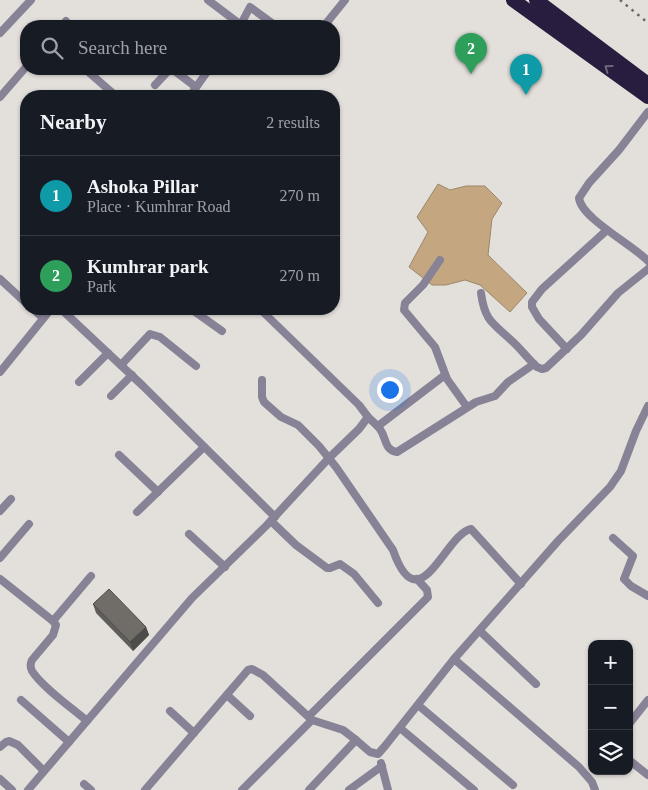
<!DOCTYPE html>
<html lang="en">
<head>
<meta charset="utf-8">
<style>
	:root { --surface:#171b24; --page:#242831; --text:#f1f3f6; --muted:#9ea1a6; --line:#363941; --accent:#baa6de }
	body { margin:0; font-family:Georgia,serif; background:var(--page); color:var(--text) }
	.controls { position:absolute; right:15px; bottom:15px; display:grid; overflow:hidden; border-radius:10px; box-shadow:0 1px 4px #0004 }
	.controls button { width:45px; height:45px; display:grid; place-items:center; padding:0; border:0; border-bottom:1px solid var(--line); background:var(--surface); color:var(--text); font:25px sans-serif }
	.you { position:absolute; left:389px; top:389px; width:18px; height:18px; margin:-12px; border:4px solid #fff; border-radius:50%; background:#1a73e8; box-shadow:0 0 0 8px #1a73e833 }
	.badge { display:grid; place-items:center; width:32px; height:32px; border-radius:50%; background:var(--accent); color:#fff; font-size:16px; font-weight:700 }
	.pin { position:absolute; translate:-50% -41px; filter:drop-shadow(0 1px 2px #0008) }
	.pin::after { content:''; position:absolute; top:26px; width:18px; height:15px; background:inherit; clip-path:polygon(0 0,100% 0,50% 100%) }
	.list { margin:0; padding:0; list-style:none }
	h2 { display:flex; justify-content:space-between; align-items:center; height:65px; margin:0; padding:0 20px; font-size:21px }
	h2 small { font-size:16px; font-weight:400; color:var(--muted) }
	.list li { display:grid; grid-template-columns:32px 1fr auto; gap:15px; align-items:center; box-sizing:border-box; height:80px; padding:0 20px; border-top:1px solid var(--line) }
	.list b { display:block; font-size:19px; white-space:nowrap }
	.list p { margin:0; font-size:16px; white-space:nowrap; color:var(--muted) }
	.list em { font-size:16px; font-style:normal; color:var(--muted) }
	.icon { flex:none; width:28px; height:28px; fill:none; stroke:currentColor; stroke-width:2; stroke-linecap:round; stroke-linejoin:round }
	.map { position:relative; flex:none; width:648px; height:790px; overflow:hidden }
	.search { position:absolute; background:var(--surface); box-shadow:0 1px 4px #0004; left:20px; top:20px; width:320px; height:55px; display:flex; align-items:center; gap:12px; box-sizing:border-box; padding:0 18px; border-radius:20px; color:var(--muted); font-size:19px }
	.panel { position:absolute; background:var(--surface); box-shadow:0 1px 4px #0004; left:20px; top:90px; width:320px; height:225px; border-radius:20px }
	.map>svg:first-child { display:block }
</style>
</head>
<body>
<div class="map">
<svg width="648" height="790" viewBox="0 0 648 790">
	<rect width="100%" height="100%" fill="#e3e0dc"/>
	<polygon fill="#c4a780" stroke="#9b876b" points="438,184 450,190 466,186 485,186 502,203 492,219 488,255 527,293 510,312 480,285 465,280 446,285 432,285 409,267 428,232 417,217"/>
	<g fill="none" stroke-linecap="round" stroke-linejoin="round">
		<g stroke="#878295" stroke-width="8">
			<polyline points="208,0 241,25"/>
			<polyline points="62,26 66,21"/>
			<polyline points="240,26 250,7 276,26"/>
			<polyline points="324,26 345,0"/>
			<polyline points="0,33 31,0"/>
			<polyline points="85,69 116,96"/>
			<polyline points="155,85 170,69 172,69 196,87"/>
			<polyline points="190,96 209,69"/>
			<polyline points="0,97 26,67"/>
			<path d="M648 112 619 150 589 183 579 198C581 218 633 245 648 261"/>
			<polyline points="440,260 423,285 405,303 404,310 435,347 447,379 467,407"/>
			<polyline points="0,279 26,303"/>
			<path d="M481 293C485 322 493 323 512 341 521 349 528 359 537 367L542 369 546 368 581 335 618 293 648 269"/>
			<polyline points="33,309 43,318"/>
			<polyline points="61,309 143,386 275,517"/>
			<polyline points="191,309 222,331"/>
			<polyline points="260,309 359,405 368,417"/>
			<polyline points="567,349 539,319 532,307 532,302 542,289 607,230"/>
			<polyline points="121,365 150,334 160,337 196,366"/>
			<polyline points="0,372 51,309"/>
			<path d="M262 380V397L264 402 281 417 298 425 319 446 336 467 393 550C419 625 445 534 471 529L521 584"/>
			<polyline points="79,382 108,353"/>
			<polyline points="111,396 132,375"/>
			<polyline points="378,426 445,375"/>
			<polyline points="119,455 158,492"/>
			<polyline points="0,511 11,499"/>
			<polyline points="137,512 204,447"/>
			<polyline points="271,521 296,545 327,568 330,568 340,564 354,574 378,603"/>
			<polyline points="189,534 225,567"/>
			<polyline points="613,538 633,556 624,579 631,586 648,596"/>
			<polyline points="0,558 29,524"/>
			<path d="M0 579 53 621 56 625 53 635 32 660C30 664 30 667 32 671 42 687 72 708 87 721"/>
			<polyline points="53,621 91,576"/>
			<polyline points="480,631 536,684"/>
			<polyline points="454,659 579,767 592,782 595,790"/>
			<polyline points="227,695 250,716"/>
			<polyline points="21,700 69,742"/>
			<polyline points="418,705 513,785"/>
			<polyline points="170,711 194,733"/>
			<polyline points="309,716 428,597 427,590 417,579"/>
			<polyline points="629,724 648,700"/>
			<polyline points="400,728 474,790"/>
			<polyline points="0,747 6,742 9,741 18,745 44,771"/>
			<polyline points="629,760 648,775"/>
			<polyline points="381,763 388,790"/>
			<polyline points="0,779 12,790"/>
			<polyline points="84,784 91,790"/>
			<path d="M28 790 192 598 266 526 329 458 359 429 368 417C372 421 377 425 380 429 387 439 384 450 397 452L476 402 495 396 508 382 534 364"/>
			<polyline points="145,790 248,670 252,669 263,675 312,720 343,730 356,740"/>
			<polyline points="242,790 312,720"/>
			<polyline points="309,790 356,740 370,752 378,754 385,746 454,659 558,541 610,487 621,471 636,431 648,406"/>
			<polyline points="349,790 382,766"/>
		</g>
		<g stroke="#281d3f" stroke-width="14">
			<polyline points="513,0 648,97"/>
			<polyline points="536,0 648,84"/>
		</g>
		<polyline stroke="#696764" stroke-width="2.5" stroke-dasharray="2.5 5" stroke-linecap="butt" points="620,0 648,23"/>
	</g>
	<polygon fill="#605e5a" points="93,604 146,627 149,635 133,651 96,613"/>
	<polygon fill="#4e4c4a" points="146,627 149,635 133,651 130,642"/>
	<polygon fill="#706d69" stroke="#4e4c4a" points="109,589 146,627 130,642 93,604"/>
	<defs><path id="oneway-chevron" d="M-2-3.5L2.5 0L-2 3.5" fill="none" stroke-width="1.6" stroke-linecap="round" stroke-linejoin="round" transform="scale(1.25)"/></defs>
	<use stroke="#6e667a" href="#oneway-chevron" transform="translate(608 68) rotate(-144)"/>
</svg>
<div class="controls">
<button>+</button>
<button>−</button>
<button><svg class="icon" aria-label="layers" viewBox="0 0 24 24"><path d="M12 4l9 5-9 5-9-5zM3 14l9 5 9-5"/></svg></button>
</div>
<div class="you"></div>
<div class="pin badge" style="left:526px;top:95px;background:#0f9aa8">1</div>
<div class="pin badge" style="left:471px;top:74px;background:#2e9e5b">2</div>
<div class="search"><svg class="icon" aria-label="search" viewBox="0 0 24 24"><circle cx="10" cy="10" r="6"/><path d="M15 15l6 6"/></svg>Search here</div>
<section class="panel">
<h2>Nearby<small>2 results</small></h2>
<ul class="list">
<li><span class="badge" style="background:#0f9aa8">1</span><div><b>Ashoka Pillar</b><p>Place · Kumhrar Road</p></div><em>270 m</em></li>
<li><span class="badge" style="background:#2e9e5b">2</span><div><b>Kumhrar park</b><p>Park</p></div><em>270 m</em></li>
</ul>
</section>
</div>
</body>
</html>
